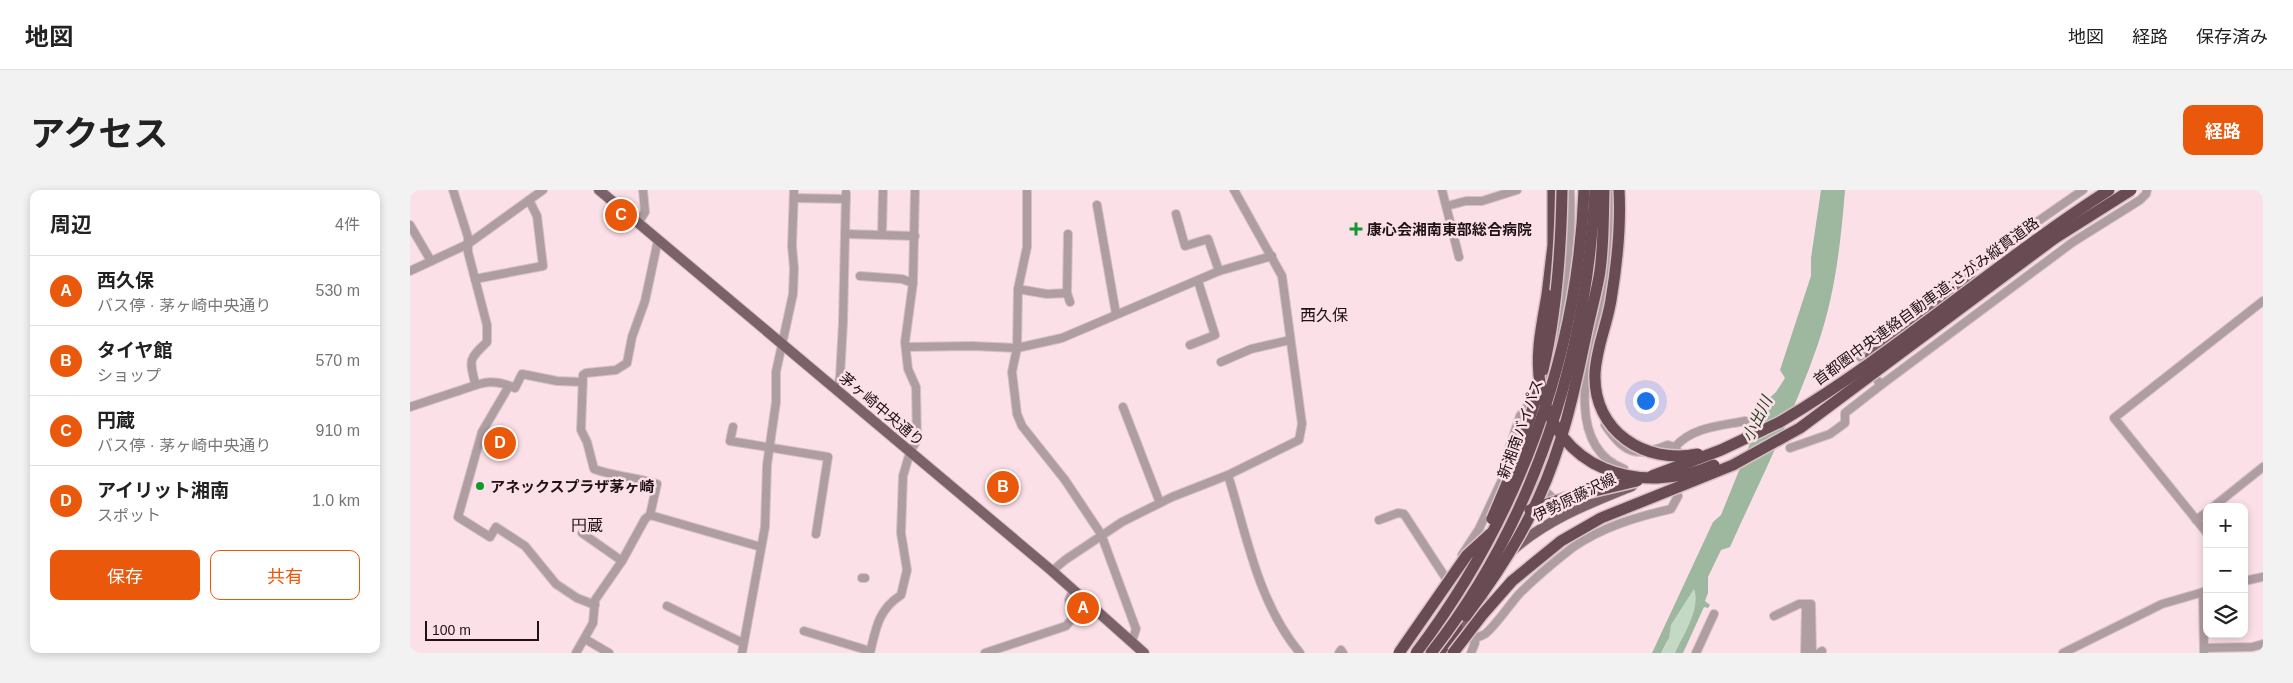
<!DOCTYPE html>
<html lang="ja">
<head>
<meta charset="utf-8">
<style>
	:root { --surface:#fff; --page:#f2f2f2; --text:#222; --muted:#767676; --line:#e0e0e0; --accent:#ea580c }
	body { margin:0; font-family:Arial,"Noto Sans JP",sans-serif; background:var(--page); color:var(--text) }
	.controls { position:absolute; right:15px; bottom:15px; display:grid; overflow:hidden; border-radius:10px; box-shadow:0 2px 8px #0003 }
	.controls button { width:45px; height:45px; display:grid; place-items:center; padding:0; border:0; border-bottom:1px solid var(--line); background:var(--surface); color:var(--text); font:25px sans-serif }
	.scale { position:absolute; left:15px; bottom:12px; width:114px; box-sizing:border-box; padding-left:5px; border:2px solid #1e1216; border-top:0; font-size:14px; line-height:18px; white-space:nowrap; color:#1e1216; -webkit-text-stroke:4px #fce0e8; paint-order:stroke }
	.you { position:absolute; left:1235px; top:210px; width:18px; height:18px; margin:-12px; border:4px solid #fff; border-radius:50%; background:#1a73e8; box-shadow:0 0 0 8px #1a73e833 }
	.badge { display:grid; place-items:center; width:32px; height:32px; border-radius:50%; background:var(--accent); color:#fff; font-size:16px; font-weight:700 }
	.pin { position:absolute; translate:-50% -50%; border:2px solid #fff; box-shadow:0 1px 5px #0006 }
	.list { margin:0; padding:0; list-style:none }
	h2 { display:flex; justify-content:space-between; align-items:center; height:65px; margin:0; padding:0 20px; font-size:21px }
	h2 small { font-size:16px; font-weight:400; color:var(--muted) }
	.list li { display:grid; grid-template-columns:32px 1fr auto; gap:15px; align-items:center; box-sizing:border-box; height:70px; padding:0 20px; border-top:1px solid var(--line) }
	.list b { display:block; font-size:19px; white-space:nowrap }
	.list p { margin:0; font-size:16px; white-space:nowrap; color:var(--muted) }
	.list em { font-size:16px; font-style:normal; color:var(--muted) }
	.actions { display:flex; gap:10px; padding:15px 20px }
	.actions a { flex:1; padding:11px 0; border:1px solid var(--accent); border-radius:10px; text-align:center; font-size:18px; color:var(--accent) }
	.actions .main { background:var(--accent); color:#fff }
	.icon { flex:none; width:28px; height:28px; fill:none; stroke:currentColor; stroke-width:2; stroke-linecap:round; stroke-linejoin:round }
	.map { position:relative; flex:none; width:1853px; height:463px; overflow:hidden; border-radius:10px }
	header { display:flex; align-items:center; gap:30px; box-sizing:border-box; height:70px; padding:0 25px; background:var(--surface); border-bottom:1px solid var(--line) }
	header strong { font-size:24px }
	nav { display:flex; gap:28px; margin-inline-start:auto; font-size:18px }
	.intro { display:flex; align-items:center; justify-content:space-between; box-sizing:border-box; height:120px; padding:0 30px }
	h1 { margin:0; font-size:35px }
	.button { padding:12px 22px; border-radius:10px; background:var(--accent); color:#fff; font-size:18px; font-weight:700 }
	main { display:flex; gap:30px; padding:0 30px }
	aside { flex:1; background:var(--surface); border-radius:10px; box-shadow:0 2px 8px #0003 }
	.map>svg:first-child { display:block }
</style>
</head>
<body>
<header>
<strong>地図</strong>
<nav><a>地図</a><a>経路</a><a>保存済み</a></nav>
</header>
<div class="intro"><h1>アクセス</h1><a class="button">経路</a></div>
<main>
<aside>
<h2>周辺<small>4件</small></h2>
<ul class="list">
<li><span class="badge">A</span><div><b>西久保</b><p>バス停 · 茅ヶ崎中央通り</p></div><em>530 m</em></li>
<li><span class="badge">B</span><div><b>タイヤ館</b><p>ショップ</p></div><em>570 m</em></li>
<li><span class="badge">C</span><div><b>円蔵</b><p>バス停 · 茅ヶ崎中央通り</p></div><em>910 m</em></li>
<li><span class="badge">D</span><div><b>アイリット湘南</b><p>スポット</p></div><em>1.0 km</em></li>
</ul>
<div class="actions"><a class="main">保存</a><a>共有</a></div>
</aside>
<div class="map">
<svg width="1853" height="463" viewBox="0 0 1853 463">
	<rect width="100%" height="100%" fill="#fce0e8"/>
	<path fill="#c4d9c4" d="M1284 399C1292 418 1272 446 1265 463H1251L1257 453 1261 435Z"/>
	<path fill="#9eb79f" d="M1411 0H1435C1431 51 1425 105 1408 154 1384 224 1350 290 1320 357L1311 360 1298 387V403L1295 411 1300 415 1298 418 1294 417 1273 463H1265C1273 445 1291 419 1284 399L1261 435 1259 448 1251 463H1242L1303 332 1311 325 1354 219V213L1366 202 1375 188 1370 180 1401 86V68Z"/>
	<g fill="none" stroke-linecap="round" stroke-linejoin="round">
		<g stroke="#d8bfc6" stroke-width="10">
			<g id="minor">
				<path d="M43 0 58 47V62L77 135V152C59 169 59 169 65 193"/>
				<polyline points="617,0 617,57 608,99 607,158 602,182 607,224 612,236 655,290 691,344 726,439 722,451"/>
				<polyline points="1032,0 1049,67"/>
				<path d="M1204 0C1202 33 1199 66 1193 99 1184 150 1147 253 1214 279"/>
				<polyline points="384,8 436,9"/>
				<polyline points="687,15 706,124"/>
				<polyline points="1037,16 1056,11 1072,11 1107,0"/>
				<polyline points="766,24 775,56 798,49 809,81"/>
				<polyline points="228,33 235,22 233,0"/>
				<polyline points="0,35 21,71"/>
				<polyline points="435,44 505,46"/>
				<polyline points="658,44 657,103 660,112"/>
				<polyline points="472,45 473,0"/>
				<polyline points="0,81 58,54 133,0"/>
				<polyline points="450,86 492,89 503,93"/>
				<polyline points="65,89 133,76 127,26 119,10"/>
				<polyline points="608,99 637,104 657,103"/>
				<polyline points="780,155 805,145 788,91"/>
				<polyline points="496,157 562,156 607,158 652,148 809,81 862,66"/>
				<polyline points="1450,167 1448,164 1601,50 1673,0"/>
				<polyline points="811,172 841,159 880,150"/>
				<polyline points="1468,191 1471,195 1663,52 1730,10 1736,4 1737,0"/>
				<polyline points="99,196 72,242 48,327 80,347 86,337 115,356 146,394 167,408 185,415"/>
				<polyline points="427,200 430,187 433,133 436,3"/>
				<path d="M1136 200C1131 188 1142 169 1144 156 1153 105 1163 52 1160 0"/>
				<path d="M0 217C15 212 30 207 45 202 68 195 79 186 105 198L112 184 147 191 172 192"/>
				<polyline points="713,217 750,313"/>
				<path d="M1195 235C1215 264 1226 268 1258 255L1265 257 1268 262"/>
				<polyline points="323,237 320,251 418,267 406,344"/>
				<path d="M1265 257C1282 237 1310 236 1335 231"/>
				<polyline points="1380,258 1420,244 1435,233 1435,223 1471,195"/>
				<polyline points="1123,269 1139,221"/>
				<path d="M818 285C837 346 848 413 890 463"/>
				<path d="M1119 287C1130 304 1157 304 1141 332"/>
				<polyline points="1803,317 1853,277"/>
				<polyline points="240,325 351,357"/>
				<polyline points="969,330 988,323 994,324 1037,390"/>
				<polyline points="1786,330 1797,322"/>
				<polyline points="172,343 212,371"/>
				<polyline points="1797,343 1704,228 1853,111"/>
				<polyline points="1052,365 1069,339 1092,290 1094,273 1110,226 1126,204"/>
				<polyline points="642,381 655,370 712,332 762,307 818,285 889,250 892,234 872,86 824,0"/>
				<polyline points="452,388 455,388"/>
				<polyline points="1834,391 1853,387"/>
				<polyline points="1793,402 1794,463"/>
				<polyline points="257,416 333,453"/>
				<polyline points="1364,426 1389,414 1401,414 1402,463"/>
				<polyline points="394,441 460,461"/>
				<polyline points="175,449 199,463"/>
				<path d="M1053 449C1060 449 1068 448 1075 444 1087 434 1099 415 1110 403 1126 387 1144 372 1162 358 1192 337 1226 327 1261 319L1268 306"/>
				<polyline points="1794,458 1842,457 1853,454"/>
				<path d="M166 463 183 433 185 410 212 371 235 329 240 325 247 294C225 287 206 287 184 279L177 252 171 240 173 185 176 183 206 180 217 173 222 147 235 111 248 50"/>
				<polyline points="332,463 355,337 357,275 366,212 366,182 383,104 384,78 382,56 384,0"/>
				<path d="M460 463C466 438 468 420 491 405L497 380 491 343 493 286 500 262 507 250 506 197 498 179 495 152 503 93 505 0"/>
				<polyline points="575,463 656,436 662,429 659,410 663,400"/>
				<polyline points="929,463 931,460 933,463"/>
				<polyline points="1061,463 1065,453 1064,448"/>
				<polyline points="1286,463 1304,424"/>
				<polyline points="1395,463 1396,416"/>
				<polyline points="1409,463 1412,461"/>
				<polyline points="1653,463 1752,414 1797,401"/>
			</g>
		</g>
		<g stroke="#d8bfc6" stroke-width="12">
			<g id="major">
				<polyline points="189,0 642,381 734,463"/>
				<polyline points="1460,166 1563,90"/>
				<path d="M1104 359C1138 329 1180 313 1222 296"/>
				<polyline points="1040,422 1064,396"/>
				<polyline points="1044,449 1076,413"/>
			</g>
		</g>
		<g stroke="#d8bfc6" stroke-width="14">
			<g id="highway">
				<polyline points="1137,105 1143,55 1143,0"/>
				<polyline points="1349,242 1370,232"/>
				<polyline points="1029,463 1047,438"/>
			</g>
		</g>
		<use href="#minor" stroke="#ae9ea2" stroke-width="8"/>
		<use href="#major" stroke="#7b6168" stroke-width="10"/>
		<use href="#highway" stroke="#694b54" stroke-width="11"/>
		<g stroke="#d8bfc6" stroke-width="14" stroke-linecap="butt">
			<g id="highway-bridge">
				<path d="M1209 0C1211 36 1207 74 1201 110 1197 135 1186 158 1185 184 1183 241 1235 275 1288 264"/>
				<path d="M1137 105C1132 134 1125 164 1130 193 1145 280 1229 307 1304 275"/>
				<path d="M1133 180C1147 121 1151 61 1152 0"/>
				<path d="M1370 232C1485 164 1586 72 1699 0"/>
				<polyline points="1242,286 1311,260 1349,242"/>
				<polyline points="1120,320 1155,308 1227,291"/>
				<polyline points="1082,329 1104,277 1130,196"/>
				<path d="M1056 426C1084 389 1110 349 1129 307 1152 257 1164 203 1175 150 1179 129 1185 108 1189 87 1194 59 1193 29 1194 0"/>
				<polyline points="989,463 1057,365 1080,344"/>
				<path d="M1006 463C1107 330 1168 167 1174 0"/>
				<path d="M1021 463C1124 332 1177 165 1185 0"/>
				<polyline points="1043,463 1073,424 1102,391 1151,351 1191,328 1323,275 1390,238 1645,48 1721,0"/>
			</g>
		</g>
		<use href="#highway-bridge" stroke="#694b54" stroke-width="11"/>
	</g>
	<g fill="#11992f" stroke="#fce0e8" stroke-width="2">
		<path d="M943.5 31.5h5v5h5v5h-5v5h-5v-5h-5v-5h5z"/>
		<circle cx="70" cy="296" r="5"/>
	</g>
	<g text-anchor="middle" dominant-baseline="central" stroke-width="5" stroke-linejoin="round" paint-order="stroke">
		<g font-size="15" font-weight="bold" fill="#1e1216" stroke="#fce0e8" text-anchor="start">
			<text x="957" y="39">康心会湘南東部総合病院</text>
			<text x="80" y="296">アネックスプラザ茅ヶ崎</text>
		</g>
		<g font-size="15" fill="#1e1216" stroke="#fce0e8">
			<text transform="translate(1516 111) rotate(-36)">首都圏中央連絡自動車道;さがみ縦貫道路</text>
			<text transform="translate(472 219) rotate(40)">茅ヶ崎中央通り</text>
			<text transform="translate(1110 239) rotate(-70)">新湘南バイパス</text>
			<text transform="translate(1164 307) rotate(-26)">伊勢原藤沢線</text>
		</g>
		<g font-size="16" fill="#1e1216" stroke="#fce0e8">
			<text x="914" y="125">西久保</text>
			<text x="177" y="335">円蔵</text>
		</g>
		<g font-size="16" font-style="italic" fill="#224724" stroke="#fce0e8">
			<text transform="translate(1347 229) rotate(-64)">小出川</text>
		</g>
	</g>
</svg>
<div class="controls">
<button>+</button>
<button>−</button>
<button><svg class="icon" aria-label="layers" viewBox="0 0 24 24"><path d="M12 4l9 5-9 5-9-5zM3 14l9 5 9-5"/></svg></button>
</div>
<div class="scale">100 m</div>
<div class="you"></div>
<div class="pin badge" style="left:673px;top:418px">A</div>
<div class="pin badge" style="left:593px;top:297px">B</div>
<div class="pin badge" style="left:211px;top:25px">C</div>
<div class="pin badge" style="left:90px;top:253px">D</div>
</div>
</main>
</body>
</html>
